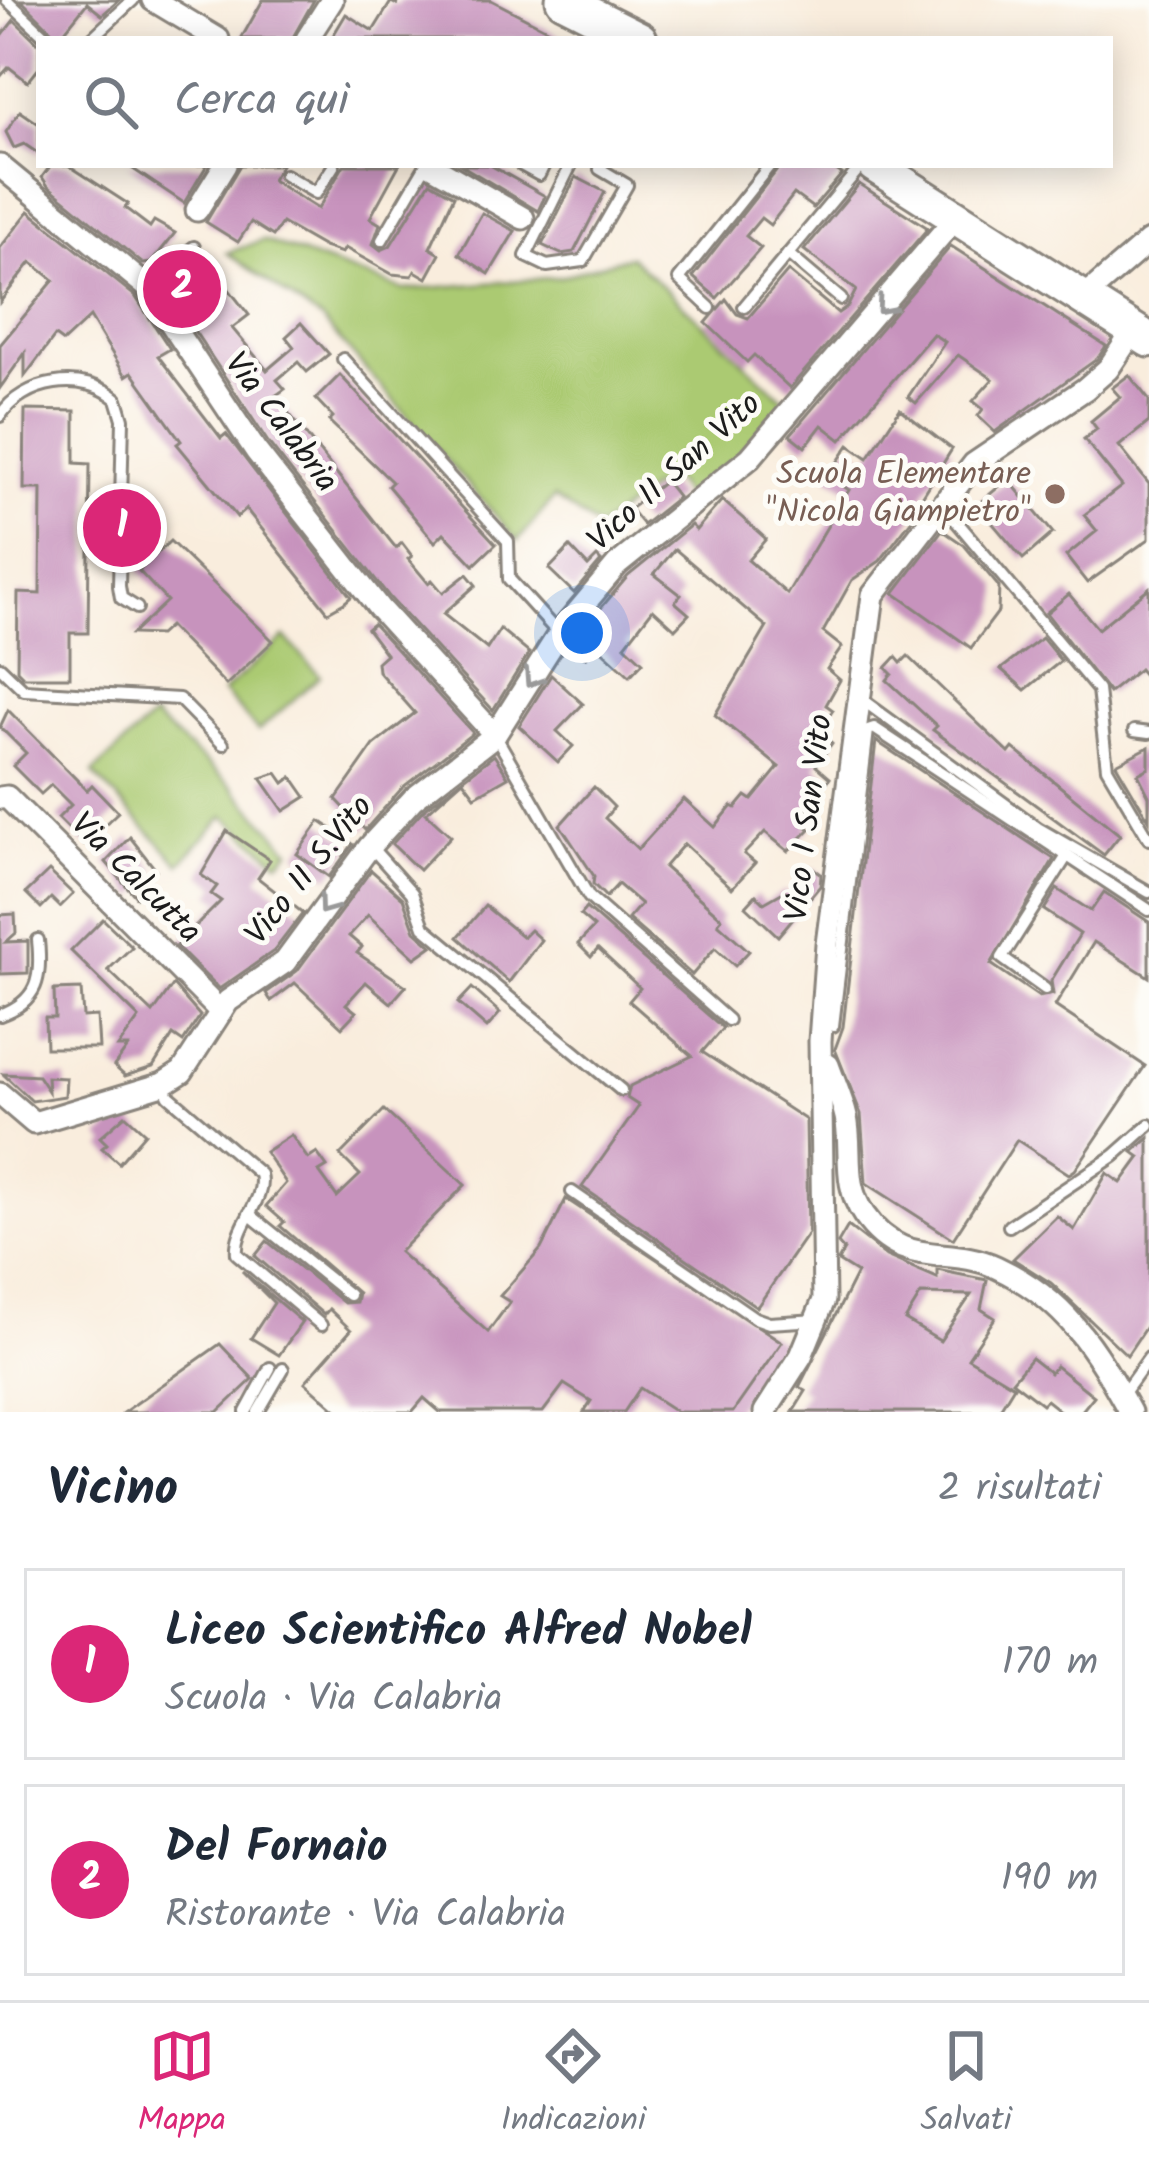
<!DOCTYPE html>
<html lang="it">
<head>
<meta charset="utf-8">
<style>
	:root { --surface:#fff; --page:#f6f6f7; --text:#1f2937; --muted:#747a83; --line:#e0e1e3; --accent:#db2777 }
	body { margin:0; font-family:Kalam,sans-serif; background:var(--page); color:var(--text) }
	.you { position:absolute; left:582px; top:633px; width:42px; height:42px; margin:-30px; border:9px solid #fff; border-radius:50%; background:#1a73e8; box-shadow:0 0 0 18px #1a73e833 }
	.badge { display:grid; place-items:center; width:78px; height:78px; border-radius:50%; background:var(--accent); color:#fff; font-size:39px; font-weight:700 }
	.pin { position:absolute; translate:-50% -50%; border:6px solid #fff; box-shadow:0 3px 12px #0006 }
	.list { margin:0; padding:0; list-style:none }
	h2 { display:flex; justify-content:space-between; align-items:center; height:156px; margin:0; padding:0 48px; font-size:51px }
	h2 small { font-size:39px; font-weight:400; color:var(--muted) }
	.list li { display:grid; grid-template-columns:78px 1fr auto; gap:36px; align-items:center; box-sizing:border-box; height:192px; margin:0 24px 24px; padding:0 24px; border:3px solid var(--line); border-radius:0px }
	.list b { display:block; font-size:45px; white-space:nowrap }
	.list p { margin:0; font-size:39px; white-space:nowrap; color:var(--muted) }
	.list em { font-size:39px; font-style:normal; color:var(--muted) }
	.icon { flex:none; width:66px; height:66px; fill:none; stroke:currentColor; stroke-width:2; stroke-linecap:round; stroke-linejoin:round }
	.map { position:relative; flex:none; width:1149px; height:1412px; overflow:hidden }
	.search { position:absolute; background:var(--surface); box-shadow:0 6px 30px #0003; left:36px; right:36px; top:36px; height:132px; display:flex; align-items:center; gap:30px; box-sizing:border-box; padding:0 42px; border-radius:0px; color:var(--muted); font-size:45px }
	.sheet { height:588px; background:var(--surface) }
	nav { display:flex; justify-content:space-around; align-items:center; box-sizing:border-box; height:168px; border-top:3px solid var(--line); background:var(--surface); font-size:33px; color:var(--muted) }
	nav a { display:grid; justify-items:center; gap:6px }
	nav .on { color:var(--accent) }
	.map>svg:first-child { display:block }
</style>
</head>
<body>
<div class="map">
<svg width="1149" height="1412" viewBox="0 0 1149 1412">
	<rect width="100%" height="100%" fill="#fdfcf7"/>
	<filter id="ink" filterUnits="userSpaceOnUse"><feTurbulence type="fractalNoise" baseFrequency=".00833" numOctaves="2"/><feDisplacementMap in="SourceGraphic" scale="24" xChannelSelector="R" yChannelSelector="G"/><feConvolveMatrix kernelMatrix="1 2 1 2 8 2 1 2 1" color-interpolation-filters="sRGB"/></filter>
	<filter id="wash" filterUnits="userSpaceOnUse"><feTurbulence type="fractalNoise" baseFrequency=".004" numOctaves="4" result="noise"/><feDisplacementMap in="SourceGraphic" scale="48" xChannelSelector="R" yChannelSelector="G"/><feGaussianBlur stdDeviation="2.7" result="paint"/><feColorMatrix in="noise" values="0 0 0 0 0 0 0 0 0 0 0 0 0 0 0 0 0 1.4 0 .05"/><feComposite in="paint" operator="in"/></filter>
	<g filter="url(#wash)">
		<rect width="100%" height="100%" fill="#f9eddd"/>
		<g fill="#abca72" stroke="#647347" stroke-width="3">
			<polygon points="263,240 404,290 560,277 630,256 791,406 746,455 685,497 669,475 598,528 554,498 518,541 323,321 227,253"/>
			<polygon points="285,637 320,676 258,731 223,692"/>
			<polygon points="153,717 230,784 290,850 279,862 224,816 180,864 93,773"/>
		</g>
		<g id="blocks">
			<g fill="#c793bd" fill-rule="evenodd">
				<polygon points="21,0 119,0 102,15 87,3 59,38"/>
				<polygon points="263,0 314,0 292,39 241,39"/>
				<polygon points="400,0 491,0 566,39 331,39 346,14 373,31 391,2 397,5"/>
				<polygon points="14,20 39,44 39,68 28,82 9,67 0,77 0,38"/>
				<polygon points="20,111 39,124 39,154 24,144 14,148 6,132"/>
				<polygon points="51,165 68,165 128,204 125,208 150,227 154,221 175,233 151,263 143,264 48,186 42,177"/>
				<polygon points="127,165 207,165 184,203"/>
				<polygon points="240,165 281,165 272,180 318,209 344,165 399,165 370,218 380,224 373,244 381,250 390,246 430,182 454,196 430,248 440,254 427,278 415,271 412,276 392,274 345,248 342,253 324,247 282,223 273,236 251,222 238,242 206,222"/>
				<polygon points="461,165 490,165 545,196 538,211"/>
				<polygon points="781,165 829,165 842,174 813,208 794,194 770,225 761,218 746,236 761,248 717,298 693,277"/>
				<polygon points="576,177 605,192 574,252 561,254 542,245"/>
				<polygon points="859,184 928,228 790,388 754,355 747,362 706,323 726,299 737,314 748,318 788,271 838,313 848,306 856,290 804,250"/>
				<polygon points="29,211 135,296 170,349 158,356 221,438 226,434 351,597 344,603 328,612 246,509 237,517 177,444 181,441 132,372 126,376 90,317 63,342 55,336 25,376 25,353 0,388 0,345 54,280 31,262 0,302 0,248"/>
				<polygon points="482,213 515,231 489,274 459,254"/>
				<polygon points="951,246 1106,346 1097,359 995,432 978,416 983,409 973,401 993,379 958,355 916,403 908,397 945,342 933,334 841,440 822,425 805,447 790,435"/>
				<polygon points="209,264 249,315 232,328 267,370 294,347 286,337 301,323 329,354 307,372 298,362 277,380 285,389 275,396 396,548 402,543 412,556 408,559 428,583 432,580 443,593 467,574 476,585 443,614 487,649 500,629 529,653 493,710 390,598 268,442 170,294"/>
				<polygon points="340,375 496,544 474,565 444,533 435,542 388,486 392,482 329,421 333,417 316,399"/>
				<polygon points="1129,375 1149,400 1149,422 1119,446 1149,484 1149,539 1087,583 1066,556 1097,531 1084,515 1122,486 1084,439 1097,429 1091,421 1120,397 1112,388"/>
				<polygon points="900,409 952,449 914,510 917,513 880,561 852,580 823,632 842,647 827,669 840,680 826,705 833,710 818,732 832,743 816,766 830,778 804,812 813,818 806,826 810,829 788,851 765,832 744,854 755,863 732,888 684,844 664,867 722,918 718,923 749,951 735,966 715,948 692,975 628,919 641,904 618,884 606,897 593,884 594,876 560,825 594,787 614,807 605,818 638,849 684,799 715,827 732,806 736,808 746,796 752,800 779,767 715,715 767,627 675,549 654,574 681,595 675,602 689,614 675,629 653,609 625,645 643,662 630,676 596,645 586,658 569,646 628,576 691,525 696,530 722,500 766,539 748,560 787,594 849,490 828,476 849,445 868,458"/>
				<polygon points="25,410 75,411 75,463 90,464 88,633 70,633 70,677 24,677 17,670 18,593 40,594 41,489 24,489"/>
				<polygon points="1008,479 1053,533 1023,559 977,505"/>
				<polygon points="665,481 678,497 643,525 630,509"/>
				<polygon points="942,530 964,545 999,587 998,612 971,648 894,593"/>
				<polygon points="170,541 273,641 226,685 169,626 159,635 132,634 167,601 139,571"/>
				<polygon points="570,547 588,566 597,557 601,561 574,593 549,569"/>
				<polygon points="1149,588 1149,681 1139,669 1109,693 1046,613 1069,594 1098,629"/>
				<polygon points="373,624 473,733 403,787 365,830 336,799 374,745 415,713 378,671 377,662 386,654 367,629"/>
				<polygon points="1042,638 1061,661 1025,690 1001,669"/>
				<polygon points="908,656 1009,753 1013,748 1120,835 1104,855 933,730 937,726 887,680 892,674 886,668 896,657 901,663"/>
				<polygon points="551,675 583,704 557,731 573,746 558,762 519,726"/>
				<polygon points="8,710 87,790 92,785 118,812 84,844 58,818 71,805 51,785 41,794 13,766 26,753 0,727"/>
				<polygon points="876,741 1054,859 991,964 1039,997 1053,994 1051,981 1080,934 1044,910 1057,889 1091,911 1104,892 1149,922 1149,977 1094,942 1055,1006 1145,1066 1075,1170 1069,1174 1017,1140 953,1239 866,1183 861,1114 835,1049 843,1027"/>
				<polygon points="1149,747 1149,768 1138,774 1149,796 1149,820 1116,764"/>
				<polygon points="494,755 508,777 475,796 463,780 426,813 451,836 419,870 392,844 423,810"/>
				<polygon points="277,773 284,783 292,777 306,797 284,811 261,778"/>
				<polygon points="320,821 353,844 329,877 297,854"/>
				<polygon points="227,831 270,860 258,878 303,913 274,951 219,989 176,946 221,901 211,894 217,886 201,875"/>
				<polygon points="130,837 156,870 136,897 106,862"/>
				<polygon points="813,868 821,874 820,886 778,936 746,906 756,895 764,903 785,891 792,898"/>
				<polygon points="371,870 403,898 415,931 432,946 415,958 368,915 349,936 362,947 357,953 406,986 391,1003 366,982 346,1004 356,1012 342,1027 295,983 271,1001 266,993 297,971"/>
				<polygon points="49,871 73,894 60,907 51,898 41,908 26,893"/>
				<polygon points="485,906 523,937 530,930 541,940 509,982 458,937"/>
				<polygon points="586,908 723,1028 702,1052 806,1120 808,1233 757,1307 582,1187 639,1106 627,1098 630,1086 692,1056 629,1001 640,988 598,949 591,957 578,944 594,927 580,915"/>
				<polygon points="15,914 16,933 6,942 28,941 28,973 0,974 0,915"/>
				<polygon points="103,919 132,947 108,970 153,1013 173,985 200,1016 183,1042 173,1035 153,1067 125,1076 114,1066 128,1047 118,1047 139,1018 71,951"/>
				<polygon points="472,988 500,1013 487,1028 458,1003"/>
				<polygon points="81,989 83,1017 97,1016 99,1048 46,1048 45,1018 55,1018 54,990"/>
				<polygon points="3,1074 38,1076 48,1091 47,1077 66,1078 65,1096 32,1101"/>
				<polygon points="384,1110 465,1185 399,1252 488,1332 510,1302 500,1296 541,1249 566,1199 782,1342 733,1412 677,1412 640,1388 624,1412 584,1412 591,1401 564,1384 543,1412 440,1412 424,1398 412,1412 339,1412 305,1382 351,1330 329,1309 324,1315 255,1256 267,1241 344,1303 356,1302 358,1293 280,1226 284,1222 266,1206 286,1183 265,1152 291,1135 308,1159 317,1153 327,1167 319,1172 337,1197 360,1175 340,1155"/>
				<polygon points="125,1115 145,1133 119,1163 102,1148 107,1144 100,1137"/>
				<polygon points="1149,1138 1149,1322 1127,1355 1051,1283 1013,1259 1057,1216 1074,1230 1107,1173 1121,1183 1140,1157 1133,1152"/>
				<path d="M848 1226 886 1256 937 1278V1270L987 1280 981 1309 995 1318 968 1358 1014 1386 998 1412H793L806 1391 799 1387 857 1273 838 1261 844 1250 838 1243ZM921 1294 971 1295 940 1341 905 1320Z"/>
				<polygon points="242,1271 302,1322 279,1355 251,1338 274,1303"/>
				<polygon points="220,1344 253,1379 218,1412 124,1412"/>
				<polygon points="1031,1358 1050,1373 1056,1366 1094,1396 1081,1412 1061,1412 1046,1400 1042,1404 1012,1381"/>
			</g>
		</g>
	</g>
	<g filter="url(#ink)">
		<use href="#blocks" fill-opacity="0" stroke="#8a847c" stroke-width="3"/>
		<g fill="none" stroke-linecap="round" stroke-linejoin="round">
			<g stroke="#8a847c" stroke-width="16">
				<g id="lane">
					<polyline points="7,0 48,39"/>
					<polyline points="91,39 133,0"/>
					<polyline points="521,165 539,175 544,165"/>
					<polyline points="571,165 526,256 547,266 583,261 627,185 600,169 602,165"/>
					<polyline points="285,175 316,193 334,165"/>
					<polyline points="382,240 426,165"/>
					<polyline points="788,254 841,299"/>
					<polyline points="146,286 194,247"/>
					<polyline points="744,307 862,165"/>
					<polyline points="710,308 679,279 770,165"/>
					<polyline points="343,359 508,541 509,579 559,634"/>
					<path d="M0 416C23 380 84 370 117 399L123 419 119 586 121 598 137 608"/>
					<polyline points="942,504 1098,690 1107,768 1149,839"/>
					<polyline points="0,667 24,690 179,699 223,744"/>
					<polyline points="861,699 1038,828 1149,892"/>
					<polyline points="1134,731 1149,733"/>
					<polyline points="495,735 589,897 728,1020"/>
					<polyline points="370,846 412,893 424,927 621,1090"/>
					<polyline points="1045,989 1002,958 1065,859"/>
					<path d="M0 1015C38 1001 42 978 38 940"/>
					<polyline points="833,1026 868,730 874,728 1149,910"/>
					<path d="M163 1084 169 1096 260 1174C267 1201 234 1225 237 1254L321 1325"/>
					<polyline points="572,1192 755,1318 769,1323 817,1320"/>
					<polyline points="249,1214 349,1295"/>
					<polyline points="1009,1226 1114,1156 1149,1125"/>
					<polyline points="1121,1397 1149,1358"/>
					<polyline points="246,1412 270,1368"/>
					<polyline points="258,1412 283,1369"/>
				</g>
			</g>
			<g stroke="#8a847c" stroke-width="27">
				<g id="street">
					<polyline points="153,0 218,39"/>
					<polyline points="307,39 332,0"/>
					<polyline points="431,165 523,218"/>
					<polyline points="0,166 146,286 256,451 379,608 495,735"/>
					<polyline points="197,210 225,165"/>
					<polyline points="1083,298 1149,241"/>
					<polyline points="0,798 7,797 221,1012"/>
					<path d="M828 1065C834 1082 842 1099 846 1117 853 1152 842 1183 864 1215 903 1271 947 1244 996 1267 1065 1299 1095 1348 1130 1412"/>
					<polyline points="0,1094 34,1123 163,1084 182,1072 228,1001 285,962 370,846 413,799 495,735 559,634 617,565 750,458 958,215"/>
					<polyline points="765,1412 801,1356 824,1300 820,1041 827,944 873,595 974,464 1085,389 1108,369 1134,330"/>
				</g>
			</g>
			<g stroke="#8a847c" stroke-width="39">
				<g id="primary">
					<polyline points="563,0 640,39"/>
					<polyline points="874,165 1149,340"/>
				</g>
			</g>
			<use href="#lane" stroke="#fff" stroke-width="10"/>
			<use href="#street" stroke="#fff" stroke-width="21"/>
			<use href="#primary" stroke="#fff" stroke-width="33"/>
		</g>
		<defs><path id="oneway-chevron" d="M-2-3.5L2.5 0L-2 3.5" fill="none" stroke-width="1.6" stroke-linecap="round" stroke-linejoin="round" transform="scale(3)"/></defs>
		<g stroke="#999">
			<use href="#oneway-chevron" transform="translate(884 306) rotate(131)"/>
			<use href="#oneway-chevron" transform="translate(532 679) rotate(123)"/>
			<use href="#oneway-chevron" transform="translate(326 906) rotate(126)"/>
		</g>
	</g>
	<circle fill="#8d6e63" stroke="#fdfcf7" stroke-width="4.5" cx="1055" cy="494" r="12"/>
	<g text-anchor="middle" dominant-baseline="central" stroke-width="10" stroke-linejoin="round" paint-order="stroke">
		<g font-size="33" fill="#1c1c1c" stroke="#fdfcf7">
			<text transform="translate(280 423) rotate(53)">Via Calabria</text>
			<text transform="translate(675 473) rotate(-42)">Vico II San Vito</text>
			<text transform="translate(810 818) rotate(-83)">Vico I San Vito</text>
			<text transform="translate(310 871) rotate(-51)">Vico II S.Vito</text>
			<text transform="translate(135 879) rotate(45)">Via Calcutta</text>
		</g>
		<g font-size="33" fill="#785e54" stroke="#fdfcf7" text-anchor="end">
			<text x="1031" y="475">Scuola Elementare<tspan x="1031" dy="38">"Nicola Giampietro"</tspan></text>
		</g>
	</g>
</svg>
<div class="you"></div>
<div class="pin badge" style="left:122px;top:528px">1</div>
<div class="pin badge" style="left:182px;top:289px">2</div>
<div class="search"><svg class="icon" aria-label="search" viewBox="0 0 24 24"><circle cx="10" cy="10" r="6"/><path d="M15 15l6 6"/></svg>Cerca qui</div>
</div>
<section class="sheet">
<h2>Vicino<small>2 risultati</small></h2>
<ul class="list">
<li><span class="badge">1</span><div><b>Liceo Scientifico Alfred Nobel</b><p>Scuola · Via Calabria</p></div><em>170 m</em></li>
<li><span class="badge">2</span><div><b>Del Fornaio</b><p>Ristorante · Via Calabria</p></div><em>190 m</em></li>
</ul>
</section>
<nav>
<a class="on"><svg class="icon" aria-label="map" viewBox="0 0 24 24"><path d="M3 6l6-2 6 2 6-2v14l-6 2-6-2-6 2zM9 4v14M15 6v14"/></svg>Mappa</a>
<a><svg class="icon" aria-label="directions" viewBox="0 0 24 24"><path d="M12 3l9 9-9 9-9-9zM9 14v-3h6M13 9l2 2-2 2"/></svg>Indicazioni</a>
<a><svg class="icon" aria-label="saved" viewBox="0 0 24 24"><path d="M7 4h10v16l-5-4-5 4z"/></svg>Salvati</a>
</nav>
</body>
</html>
